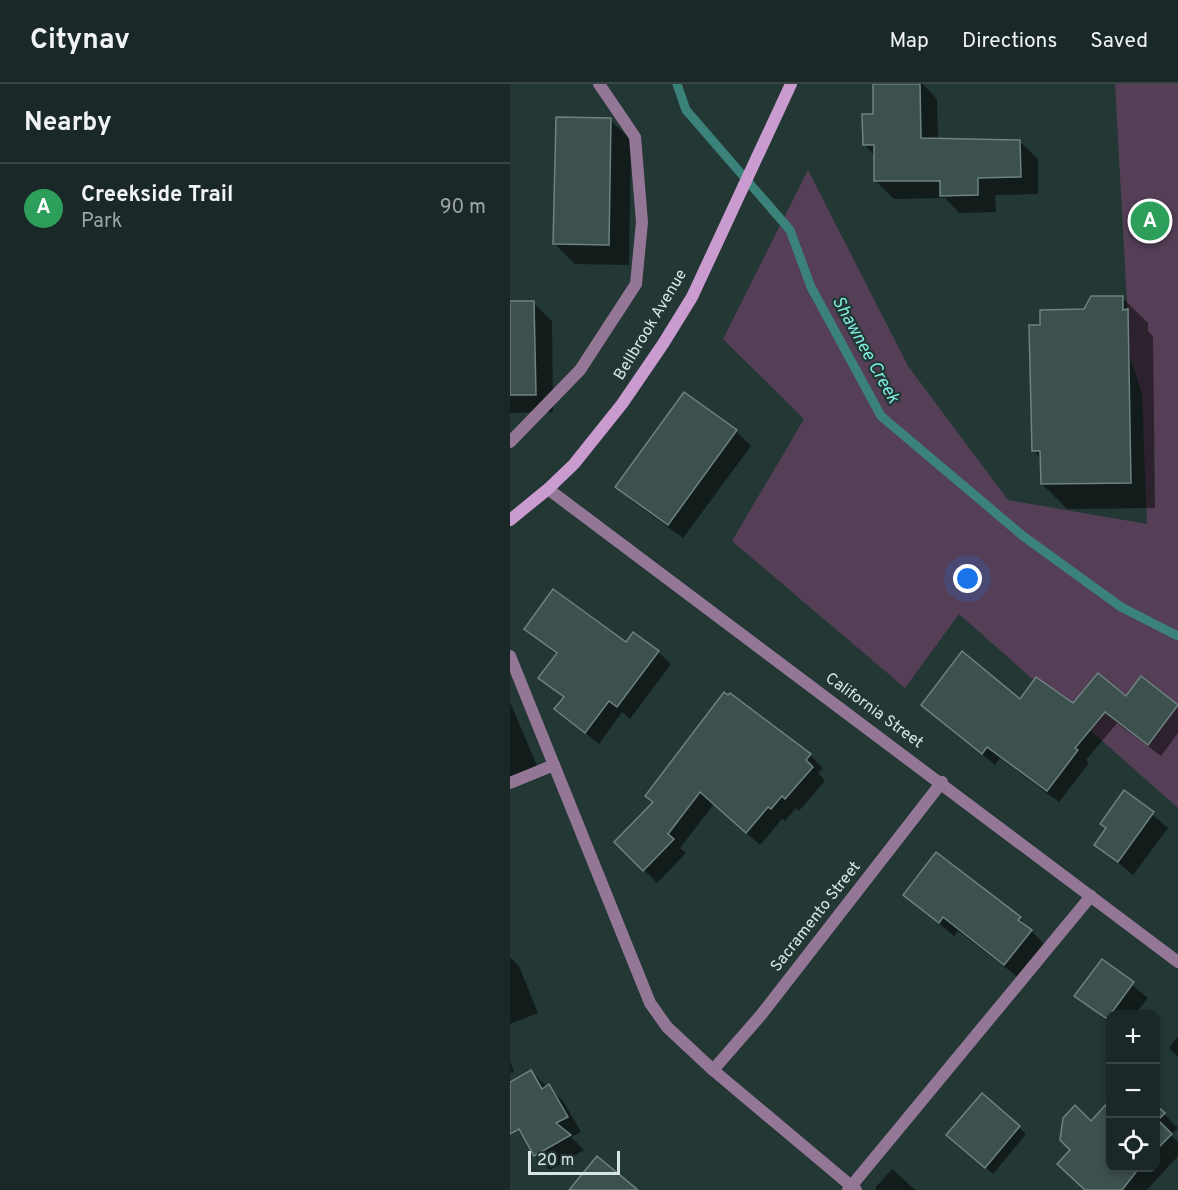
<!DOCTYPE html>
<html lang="en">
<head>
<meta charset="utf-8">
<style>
	:root { --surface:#1a2927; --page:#23312f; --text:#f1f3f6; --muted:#9fa6a7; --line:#384544; --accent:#d93025 }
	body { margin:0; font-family:Overpass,sans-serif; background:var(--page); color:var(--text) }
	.controls { position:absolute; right:18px; bottom:18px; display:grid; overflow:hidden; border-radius:12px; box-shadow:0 3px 9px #0003 }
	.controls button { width:54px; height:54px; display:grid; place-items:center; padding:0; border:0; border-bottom:2px solid var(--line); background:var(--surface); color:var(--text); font:30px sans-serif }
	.scale { position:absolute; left:18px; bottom:15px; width:92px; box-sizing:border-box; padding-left:6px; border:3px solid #d9e5e3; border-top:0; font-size:16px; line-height:21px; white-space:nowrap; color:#d9e5e3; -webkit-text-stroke:4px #233734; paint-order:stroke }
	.you { position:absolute; left:458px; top:495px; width:21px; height:21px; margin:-15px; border:4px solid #fff; border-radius:50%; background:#1a73e8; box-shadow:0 0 0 9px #1a73e833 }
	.badge { display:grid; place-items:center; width:39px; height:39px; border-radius:50%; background:var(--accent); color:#fff; font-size:20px; font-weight:700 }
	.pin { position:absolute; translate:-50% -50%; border:3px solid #fff; box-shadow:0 2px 6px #0006 }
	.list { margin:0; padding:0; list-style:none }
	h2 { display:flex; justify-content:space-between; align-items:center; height:78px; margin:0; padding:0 24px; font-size:26px }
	h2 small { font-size:20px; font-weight:400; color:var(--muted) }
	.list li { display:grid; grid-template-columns:39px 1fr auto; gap:18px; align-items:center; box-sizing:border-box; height:90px; padding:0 24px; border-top:2px solid var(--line) }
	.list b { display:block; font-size:22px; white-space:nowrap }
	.list p { margin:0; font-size:20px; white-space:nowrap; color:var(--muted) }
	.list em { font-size:20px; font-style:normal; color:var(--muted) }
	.icon { flex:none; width:33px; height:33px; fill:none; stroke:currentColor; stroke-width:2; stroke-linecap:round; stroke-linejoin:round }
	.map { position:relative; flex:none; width:668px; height:1106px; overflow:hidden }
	header { display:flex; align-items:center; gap:36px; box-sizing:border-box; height:84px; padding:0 30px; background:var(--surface); border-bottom:2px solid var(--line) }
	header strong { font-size:28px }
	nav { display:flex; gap:33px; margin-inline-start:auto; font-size:21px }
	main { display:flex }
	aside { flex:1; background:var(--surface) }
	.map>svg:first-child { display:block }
</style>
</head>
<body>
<header>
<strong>Citynav</strong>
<nav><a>Map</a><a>Directions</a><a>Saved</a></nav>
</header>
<main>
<aside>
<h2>Nearby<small></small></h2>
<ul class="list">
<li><span class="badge" style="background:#2e9e5b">A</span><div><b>Creekside Trail</b><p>Park</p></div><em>90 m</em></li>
</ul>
</aside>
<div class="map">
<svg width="668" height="1106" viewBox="0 0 668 1106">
	<rect width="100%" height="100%" fill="#233734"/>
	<polygon fill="#553f57" points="605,0 668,0 668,724 449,530 395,604 222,457 294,335 213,255 298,86 398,282 498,416 637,440 632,309 620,273"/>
	<g fill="#0007">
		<polygon points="364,0 413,0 427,15 428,56 510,58 528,75 528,110 485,111 486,128 449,129 435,114 384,115 366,97 365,72 355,61 365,32"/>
		<polygon points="100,36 121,56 119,181 65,180 45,160"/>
		<polygon points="612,213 638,239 638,247 643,252 645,424 557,425 532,400 532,375 523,366 532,243"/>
		<polygon points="0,219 23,219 42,237 43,328 0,329"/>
		<polygon points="175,310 226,347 241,362 173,454 122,417 107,403"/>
		<polygon points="16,545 116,560 148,568 161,580 120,635 112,628 89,660 46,625 54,615 30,594 47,571"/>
		<polygon points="631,594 668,622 668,649 651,672 607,639 576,676 579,679 549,718 490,674 485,681 413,621 511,617 563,621 617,615"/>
		<polygon points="0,618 28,684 0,696"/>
		<polygon points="300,671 313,684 308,689 315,697 289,727 286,724 275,737 272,735 250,761 204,720 170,764 176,769 147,799 106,758 144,719"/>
		<polygon points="615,708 658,744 623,791 586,760 597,745 591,740"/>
		<polygon points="426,771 510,835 535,861 509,894 448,847 444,852 395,811"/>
		<polygon points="0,873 9,882 28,929 0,940"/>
		<polygon points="592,877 638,914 625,930 600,930 600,940 566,911"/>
		<polygon points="668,952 668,973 659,964"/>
		<polygon points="0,977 4,988 0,989"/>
		<polygon points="21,988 53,1017 71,1048 61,1053 74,1066 40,1086 25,1071 0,1024 0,1000"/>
		<polygon points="472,1011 516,1050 483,1090 445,1058"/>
		<polygon points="600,1019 600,1084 646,1084 646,1022 668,1044 661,1051 668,1058 668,1072 637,1106 576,1106 562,1066"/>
		<polygon points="382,1085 402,1103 406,1106 367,1106 365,1104"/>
	</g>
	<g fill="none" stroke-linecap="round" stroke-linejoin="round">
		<polyline stroke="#3b827a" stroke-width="9" points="167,0 176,26 280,146 301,203 371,332 513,452 611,523 668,552"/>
	</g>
	<g fill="#3c504d" stroke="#6e8380" stroke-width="1.5">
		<polygon points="363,0 410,0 411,54 510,56 511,93 468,94 468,111 430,112 430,97 364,97 364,61 353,61 352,30 363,30"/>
		<polygon points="46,33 101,34 99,161 43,160"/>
		<polygon points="581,212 613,212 613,226 618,225 621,399 531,400 530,367 522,367 519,241 530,241 530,226 574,225"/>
		<polygon points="0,217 24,217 26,311 0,311"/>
		<polygon points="174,308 227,346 158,441 105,403"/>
		<polygon points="43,505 116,558 123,548 149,567 107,623 99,617 75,649 44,625 54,613 28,594 47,569 14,545"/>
		<polygon points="452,567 510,615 526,593 563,619 588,589 616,612 631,592 668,621 638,661 595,628 565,664 568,666 537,707 477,663 472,670 411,621"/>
		<polygon points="214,608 218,611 220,609 301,670 296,676 303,683 275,715 272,712 261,725 258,723 236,749 190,708 158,750 164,755 133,787 104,758 143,718 135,712"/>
		<polygon points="614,706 644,728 608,778 584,761 596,744 590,740"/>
		<polygon points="426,768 511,833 508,836 522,846 494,881 433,833 429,839 393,811"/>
		<polygon points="592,875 624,898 597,935 564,912"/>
		<polygon points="21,986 32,1005 39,1000 58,1033 46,1039 61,1051 24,1072 9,1045 0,1050 0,998"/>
		<polygon points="472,1009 510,1042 475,1084 436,1051"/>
		<polygon points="600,1016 600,1083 630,1083 612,1106 575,1106 547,1080 560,1066 550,1056 553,1034 565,1021 581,1037"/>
		<polygon points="645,1020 655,1029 648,1036 662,1050 645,1067"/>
		<polygon points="87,1072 128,1106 59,1106"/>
	</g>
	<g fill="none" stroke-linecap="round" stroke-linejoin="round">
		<g stroke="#947696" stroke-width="12">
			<polyline points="0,358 70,286 126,200 132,138 125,53 89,0"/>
			<polyline points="0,572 140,919 157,943 203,986 346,1106"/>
			<polyline points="0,699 44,681"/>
			<polyline points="338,1106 581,812"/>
		</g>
		<g stroke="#947696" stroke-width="12">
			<polyline points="38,405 668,878"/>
			<polyline points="203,986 251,931 432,698"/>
		</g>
		<polyline stroke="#ca9bcf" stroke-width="12" points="0,436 38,405 64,380 112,320 153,260 182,213 281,0"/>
	</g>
	<g text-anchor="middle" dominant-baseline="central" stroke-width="4.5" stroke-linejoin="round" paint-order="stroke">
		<g font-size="16" fill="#d9e5e3" stroke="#233734">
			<text transform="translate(141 241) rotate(-59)">Bellbrook Avenue</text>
			<text transform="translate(364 627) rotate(36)">California Street</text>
			<text transform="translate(306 833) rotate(-52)">Sacramento Street</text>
		</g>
		<g font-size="18" font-style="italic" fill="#7eebde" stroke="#233734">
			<text transform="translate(355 266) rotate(61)">Shawnee Creek</text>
		</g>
	</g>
</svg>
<div class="controls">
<button>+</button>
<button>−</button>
<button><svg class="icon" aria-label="locate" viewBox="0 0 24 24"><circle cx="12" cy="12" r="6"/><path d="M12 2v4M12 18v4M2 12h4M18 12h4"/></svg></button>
</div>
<div class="scale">20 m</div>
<div class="you"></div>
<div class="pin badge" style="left:640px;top:137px;background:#2e9e5b">A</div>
</div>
</main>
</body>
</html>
